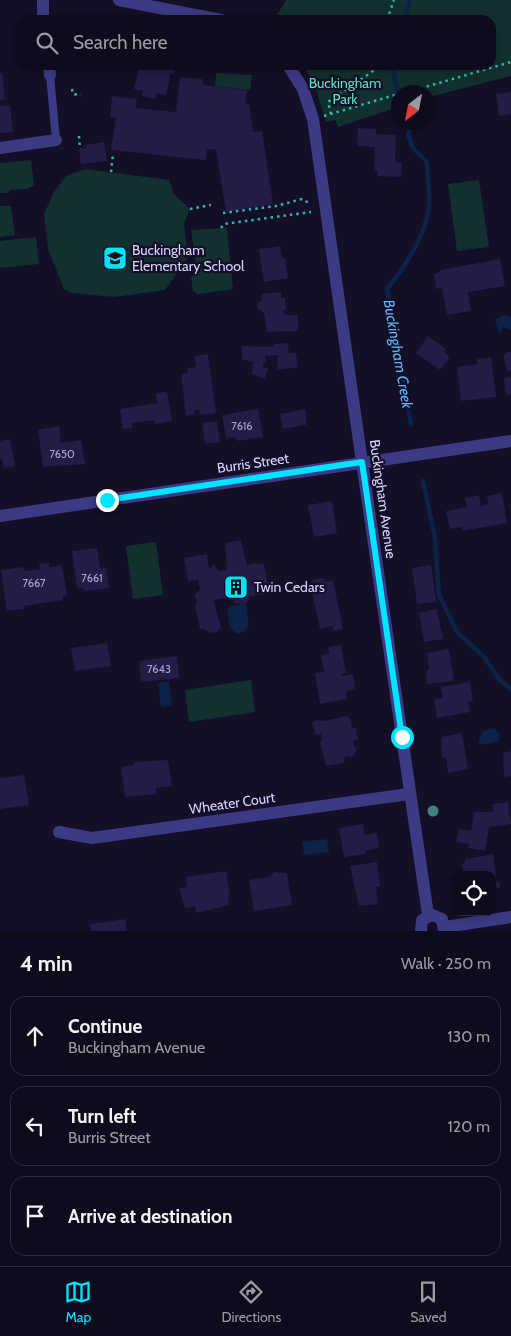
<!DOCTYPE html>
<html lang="en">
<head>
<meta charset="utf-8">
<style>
	:root { --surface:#0e0b1c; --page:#1c1929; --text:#f1f3f6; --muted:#9b9ba3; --line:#2e2b3b; --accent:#00e5ff }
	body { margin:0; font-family:Cabin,sans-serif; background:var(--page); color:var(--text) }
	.controls { position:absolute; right:15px; bottom:15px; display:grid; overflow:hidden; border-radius:10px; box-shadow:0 2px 12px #0003 }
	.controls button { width:45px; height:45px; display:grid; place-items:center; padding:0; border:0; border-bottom:1px solid var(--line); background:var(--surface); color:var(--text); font:25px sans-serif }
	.compass { position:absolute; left:391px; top:85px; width:45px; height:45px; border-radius:50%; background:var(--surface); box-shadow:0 2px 12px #0003; rotate:212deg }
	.stop { position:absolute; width:15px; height:15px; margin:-11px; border:4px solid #00e5ff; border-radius:50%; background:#fff }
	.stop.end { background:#00e5ff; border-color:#fff; box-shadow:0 1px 5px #0008 }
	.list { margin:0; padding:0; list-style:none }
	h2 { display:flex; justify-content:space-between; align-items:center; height:65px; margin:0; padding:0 20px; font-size:21px }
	h2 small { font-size:16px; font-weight:400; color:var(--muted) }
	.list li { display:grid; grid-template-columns:32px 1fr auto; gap:15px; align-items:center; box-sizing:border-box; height:80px; margin:0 10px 10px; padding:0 10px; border:1px solid var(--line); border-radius:15px }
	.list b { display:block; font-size:19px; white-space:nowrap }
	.list p { margin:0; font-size:16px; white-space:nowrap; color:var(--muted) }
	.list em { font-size:16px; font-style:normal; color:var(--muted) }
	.icon { flex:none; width:28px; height:28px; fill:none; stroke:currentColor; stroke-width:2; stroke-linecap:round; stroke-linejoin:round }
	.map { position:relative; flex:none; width:511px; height:931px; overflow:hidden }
	.search { position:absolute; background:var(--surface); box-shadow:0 2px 12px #0003; left:15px; right:15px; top:15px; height:55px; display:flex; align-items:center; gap:12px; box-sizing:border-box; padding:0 18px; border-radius:15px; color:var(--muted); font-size:19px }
	.sheet { height:335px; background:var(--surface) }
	nav { display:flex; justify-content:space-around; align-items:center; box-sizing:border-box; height:70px; border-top:1px solid var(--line); background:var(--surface); font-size:14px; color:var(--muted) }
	nav a { display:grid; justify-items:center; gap:2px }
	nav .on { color:var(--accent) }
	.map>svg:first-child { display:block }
</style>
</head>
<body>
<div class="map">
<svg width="511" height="931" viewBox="0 0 511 931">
	<rect width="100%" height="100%" fill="#130f26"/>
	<g fill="#12302f">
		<polygon points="286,0 511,0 511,76 429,97 428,92 398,92 398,107 338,127 335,120 326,122 317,92 304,65 491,65 491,20 274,20"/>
		<polygon points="216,73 252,75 250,90 215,86"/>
		<polygon points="31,160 34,185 27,189 10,190 8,193 0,193 0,163"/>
		<polygon points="85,169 169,180 174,194 190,209 184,224 188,258 165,290 114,297 71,293 64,289 48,249 44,214 54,192 66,176"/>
		<polygon points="479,180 489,247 457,251 448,184"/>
		<polygon points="0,206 11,206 15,235 0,237"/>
		<polygon points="227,228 233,289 198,294 193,291 191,277 197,272 191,230"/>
		<polygon points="36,237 39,264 0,268 0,241"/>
		<polygon points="156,542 163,595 133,599 126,546"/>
		<polygon points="251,680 255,712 189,722 185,690"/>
	</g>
	<g fill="#0c2248">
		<polygon points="503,315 511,317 511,330 503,327 501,333 499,333 495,320"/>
		<polygon points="246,604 249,625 245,631 237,634 230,628 227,611 231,606"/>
		<polygon points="169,681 172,706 161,707 158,683"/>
		<polygon points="494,728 500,734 499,741 481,745 478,742 483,731"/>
		<polygon points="327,839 329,852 304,855 302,842"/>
	</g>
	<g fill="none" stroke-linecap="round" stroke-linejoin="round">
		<g stroke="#0c2248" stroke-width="4.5">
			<polyline points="404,20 410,0"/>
			<polyline points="393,65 396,87 400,92"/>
			<path d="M411 424 387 289C405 267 426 235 429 205 430 191 427 176 427 162L413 148 408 135 412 122"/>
			<polyline points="423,481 435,538 439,595 457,632 484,657 500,680 511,689"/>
		</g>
	</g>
	<g fill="#241b47">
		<polygon points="134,65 151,65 175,70 174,74 171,73 166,95 156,93 155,99 142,96 143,91 134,89 139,67"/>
		<polygon points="0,73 2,73 5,99 0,100"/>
		<polygon points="180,77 203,79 203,85 247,90 245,104 249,104 253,132 262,131 273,204 226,212 216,149 207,150 206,160 111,150 116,117 110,117 112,96 137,99 136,108 176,112"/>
		<polygon points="511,92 511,114 499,116 496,94"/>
		<polygon points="10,105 13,132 0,133 0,106"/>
		<polygon points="358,128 376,129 376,134 396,135 395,162 402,163 401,177 377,176 378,171 374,171 375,147 357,146"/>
		<polygon points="104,142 107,161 81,164 79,149 86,148 86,145"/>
		<polygon points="280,246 282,259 285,258 288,278 264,282 259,249"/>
		<polygon points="500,259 505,286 468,292 471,311 447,315 442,288 436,289 434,274 440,272 440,270"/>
		<polygon points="281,292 281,298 285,298 286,310 283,310 284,315 298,315 298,331 267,332 264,313 258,309 257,305 262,299 261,294"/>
		<polygon points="428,336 446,349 444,352 450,357 440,370 416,353"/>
		<polygon points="288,343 289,353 296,353 298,367 277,370 278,355 265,356 266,363 263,364 263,367 268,368 265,379 252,374 253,362 242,359 242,346 274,347 274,344"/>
		<polygon points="507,352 511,352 511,371 508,372 503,356"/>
		<polygon points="208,354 216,413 200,415 199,410 194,410 195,414 186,416 181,374 188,373 187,368 196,367 195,356"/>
		<polygon points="491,357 496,397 461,401 457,367 478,364 477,359"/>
		<polygon points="511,377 511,394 506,395 504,378"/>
		<polygon points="167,392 172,421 155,424 155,420 132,423 132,428 123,429 120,409 157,403 156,393"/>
		<polygon points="258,409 263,437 237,441 236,437 226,438 222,415"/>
		<polygon points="306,409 306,425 283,429 280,414"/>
		<polygon points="217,421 220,442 205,444 202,423"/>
		<polygon points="59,426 61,443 81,440 85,464 43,467 38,430"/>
		<polygon points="10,439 15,466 4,468 2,459 0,459 0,441"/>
		<polygon points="502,493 507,523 462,531 462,527 450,529 446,511 467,507 465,498 479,495 481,506 488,504 487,496"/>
		<polygon points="332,501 337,533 314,537 308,505"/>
		<polygon points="241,540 247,566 253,563 264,564 267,581 273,584 274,590 271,594 250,596 247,603 242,605 235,603 231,597 213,600 221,627 217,632 210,633 204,629 200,629 195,604 198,602 194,596 200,589 198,580 188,581 184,558 207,554 209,569 214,564 218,571 227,570 225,543"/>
		<polygon points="97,548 100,568 106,567 109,588 84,591 83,588 77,589 72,551"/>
		<polygon points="49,563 49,567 62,565 67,595 63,596 63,600 23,606 24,609 7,611 1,570 23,567 24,571 40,569 39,564"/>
		<polygon points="431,565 436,602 417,604 412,568"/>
		<polygon points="324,578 325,582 333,580 343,629 333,631 333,626 320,629 311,587 314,587 312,580"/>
		<polygon points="437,609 443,639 424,642 419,613"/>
		<polygon points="107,643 111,666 75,671 71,648"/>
		<polygon points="341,645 346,673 342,674 342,676 353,674 355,689 346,691 347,699 320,704 315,673 324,672 321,655 329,654 328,647"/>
		<polygon points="449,649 454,681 427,684 426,671 429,670 427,653"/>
		<polygon points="177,656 179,678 141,682 139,661"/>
		<polygon points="470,682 473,701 468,702 470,712 437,718 434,699 443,698 441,687"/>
		<polygon points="347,716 351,720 352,728 356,727 358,740 353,741 354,746 357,748 356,752 353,757 345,756 344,763 326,766 320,742 322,741 321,734 316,735 312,723 317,720 323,721"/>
		<polygon points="462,733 468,769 448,773 446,757 442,758 441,737"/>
		<polygon points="511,751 511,776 504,777 503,753"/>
		<polygon points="168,760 172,786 156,788 157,794 125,797 121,767 134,765 134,762"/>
		<polygon points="24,775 29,805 0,809 0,778"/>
		<polygon points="508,802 511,824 489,827 485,851 468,848 469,844 456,842 459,829 471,831 474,812 494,812 492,804"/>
		<polygon points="363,824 365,835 377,833 379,848 365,851 365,854 344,857 339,828"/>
		<polygon points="493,854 497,882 500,882 500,888 492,889 492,875 460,875 459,873 464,872 461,865 465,862 465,859"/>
		<polygon points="377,862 380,887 376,887 378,904 359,906 350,866"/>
		<polygon points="226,871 230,897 228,898 229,905 196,913 195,906 185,908 179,888 187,887 186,877"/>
		<polygon points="274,872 287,873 292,905 254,911 249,880 270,877"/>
		<polygon points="125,919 127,931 91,931 90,924"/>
	</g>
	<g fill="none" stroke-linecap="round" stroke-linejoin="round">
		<g stroke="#2fb8b0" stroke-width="2.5" stroke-dasharray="2.5 4" stroke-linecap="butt">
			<polyline points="387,20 394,0"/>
			<polyline points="72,89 73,94 81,95"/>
			<polyline points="408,92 511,62"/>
			<polyline points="331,114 328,102 382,65"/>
			<polyline points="324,116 398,94"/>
			<polyline points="79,136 80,149"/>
			<polyline points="111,172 113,154"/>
			<polyline points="190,209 211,205"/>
			<polyline points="223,213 276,206 302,199 309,203"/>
			<polyline points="221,228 224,224 311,212"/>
		</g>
		<polyline stroke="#3d3a85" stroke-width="8" points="50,75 56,140"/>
		<g stroke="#3d3a85" stroke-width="12">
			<polyline points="43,20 43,0"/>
			<polyline points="49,65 50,75"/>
			<polyline points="0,148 56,140"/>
			<polyline points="362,462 428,915"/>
			<polyline points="59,832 92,838 409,794"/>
			<polyline points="445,927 511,917"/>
			<polyline points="421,931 422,920 432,915 442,919 444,931"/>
		</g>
		<g stroke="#3d3a85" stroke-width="12">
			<polyline points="119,0 221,20"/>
			<polyline points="288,65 303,89 313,119 362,462"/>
			<polyline points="0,516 511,441"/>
		</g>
	</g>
	<circle fill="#3d827b" cx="433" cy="811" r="5.5"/>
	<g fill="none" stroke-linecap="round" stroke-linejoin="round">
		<polyline stroke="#00e5ff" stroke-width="6" points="107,500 362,462 402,737"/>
	</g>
	<defs>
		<g id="school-square" transform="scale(1.25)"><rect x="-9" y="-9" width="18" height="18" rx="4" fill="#00e5ff" stroke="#130f26"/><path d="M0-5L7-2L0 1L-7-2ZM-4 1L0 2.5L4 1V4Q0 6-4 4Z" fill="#111"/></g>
		<g id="building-square" transform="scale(1.25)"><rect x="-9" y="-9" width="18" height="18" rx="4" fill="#00e5ff" stroke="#130f26"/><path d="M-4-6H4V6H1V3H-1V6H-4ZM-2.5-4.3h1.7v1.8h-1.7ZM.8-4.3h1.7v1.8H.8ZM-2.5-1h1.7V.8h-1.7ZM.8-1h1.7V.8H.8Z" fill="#111"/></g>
	</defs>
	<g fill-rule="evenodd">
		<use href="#school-square" x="115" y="258"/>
		<use href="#building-square" x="236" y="587"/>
	</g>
	<g text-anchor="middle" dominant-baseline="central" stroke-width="4.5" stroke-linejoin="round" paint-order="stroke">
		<g font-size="11" fill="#aca6d1">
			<text x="242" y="426">7616</text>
			<text x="62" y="454">7650</text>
			<text x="92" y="578">7661</text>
			<text x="34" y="583">7667</text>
			<text x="159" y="669">7643</text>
		</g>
		<g font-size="14" fill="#5fe0c0" stroke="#130f26">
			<text x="345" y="83">Buckingham<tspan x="345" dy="16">Park</tspan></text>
		</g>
		<g font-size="14" fill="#d9d4ff" stroke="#130f26" text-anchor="start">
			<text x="132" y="250">Buckingham<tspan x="132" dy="16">Elementary School</tspan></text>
			<text x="254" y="587">Twin Cedars</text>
		</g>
		<g font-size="14" fill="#d9d4ff" stroke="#130f26">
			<text transform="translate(253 463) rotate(-8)">Burris Street</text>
			<text transform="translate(383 499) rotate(82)">Buckingham Avenue</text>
			<text transform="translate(232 803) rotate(-8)">Wheater Court</text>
		</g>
		<g font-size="15" font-style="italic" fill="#62b6ff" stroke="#130f26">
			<text transform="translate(398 354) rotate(80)">Buckingham Creek</text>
		</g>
	</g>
</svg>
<div class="controls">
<button><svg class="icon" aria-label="locate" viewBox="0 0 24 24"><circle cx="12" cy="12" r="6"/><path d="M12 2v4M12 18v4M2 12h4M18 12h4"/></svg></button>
</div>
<svg class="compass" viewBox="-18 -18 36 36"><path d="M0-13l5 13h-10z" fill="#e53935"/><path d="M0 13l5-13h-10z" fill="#9b9ba3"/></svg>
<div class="stop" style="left:402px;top:737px"></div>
<div class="stop end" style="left:107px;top:500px"></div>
<div class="search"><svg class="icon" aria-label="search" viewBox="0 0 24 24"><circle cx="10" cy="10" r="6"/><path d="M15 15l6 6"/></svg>Search here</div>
</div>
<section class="sheet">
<h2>4 min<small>Walk · 250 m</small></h2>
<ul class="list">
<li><svg class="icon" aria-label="ahead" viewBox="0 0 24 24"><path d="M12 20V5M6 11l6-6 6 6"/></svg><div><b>Continue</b><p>Buckingham Avenue</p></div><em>130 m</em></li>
<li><svg class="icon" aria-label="left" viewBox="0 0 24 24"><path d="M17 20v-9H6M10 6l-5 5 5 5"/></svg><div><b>Turn left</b><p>Burris Street</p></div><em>120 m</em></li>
<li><svg class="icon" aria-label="arrive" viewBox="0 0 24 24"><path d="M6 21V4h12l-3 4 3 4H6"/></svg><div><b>Arrive at destination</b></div></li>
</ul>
</section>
<nav>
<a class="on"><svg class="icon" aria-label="map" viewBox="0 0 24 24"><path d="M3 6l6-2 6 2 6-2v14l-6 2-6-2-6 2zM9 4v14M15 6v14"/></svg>Map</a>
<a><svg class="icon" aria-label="directions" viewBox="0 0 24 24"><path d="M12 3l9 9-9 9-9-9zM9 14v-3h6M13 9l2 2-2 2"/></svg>Directions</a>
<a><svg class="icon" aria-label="saved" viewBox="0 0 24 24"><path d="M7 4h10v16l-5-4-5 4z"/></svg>Saved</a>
</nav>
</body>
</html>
